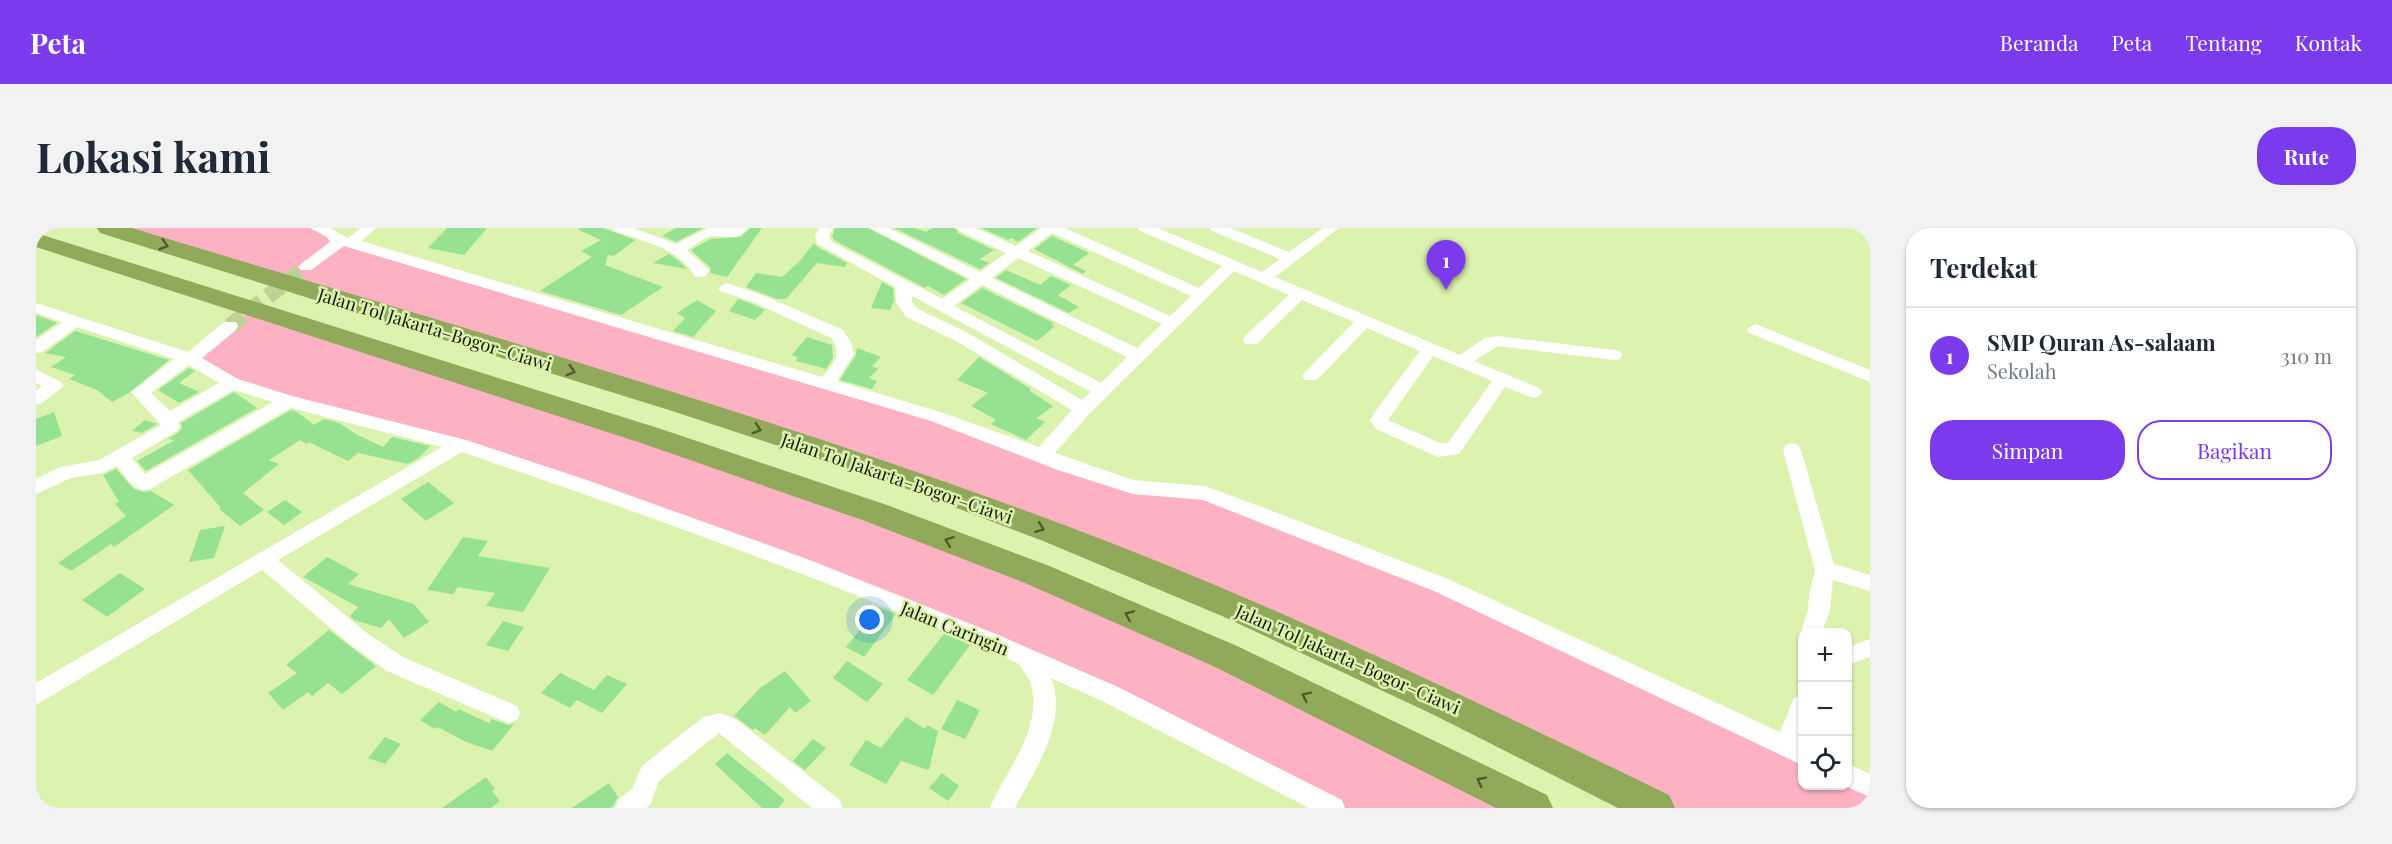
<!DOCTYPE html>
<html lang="id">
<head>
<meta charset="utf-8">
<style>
	:root { --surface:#fff; --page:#f2f2f3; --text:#1f2937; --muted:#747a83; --line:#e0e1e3; --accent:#7c3aed }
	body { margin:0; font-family:"Playfair Display",serif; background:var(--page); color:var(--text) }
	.controls { position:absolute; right:18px; bottom:18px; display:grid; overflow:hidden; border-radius:12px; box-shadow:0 2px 4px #0004 }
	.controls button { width:54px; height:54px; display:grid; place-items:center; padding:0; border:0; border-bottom:2px solid var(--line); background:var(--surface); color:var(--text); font:30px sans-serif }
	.you { position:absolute; left:834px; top:392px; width:21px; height:21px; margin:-15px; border:4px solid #fff; border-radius:50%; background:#1a73e8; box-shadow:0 0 0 9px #1a73e833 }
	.badge { display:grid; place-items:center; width:39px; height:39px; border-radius:50%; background:var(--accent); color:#fff; font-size:20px; font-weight:700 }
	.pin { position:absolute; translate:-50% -50px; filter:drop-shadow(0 2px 3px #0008) }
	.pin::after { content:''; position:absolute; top:32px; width:21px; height:18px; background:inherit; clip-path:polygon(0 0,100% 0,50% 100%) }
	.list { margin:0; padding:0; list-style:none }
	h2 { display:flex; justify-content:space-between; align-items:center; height:78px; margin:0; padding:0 24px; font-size:26px }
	h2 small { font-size:20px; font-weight:400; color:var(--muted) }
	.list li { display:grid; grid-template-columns:39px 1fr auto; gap:18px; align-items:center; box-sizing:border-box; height:96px; padding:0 24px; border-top:2px solid var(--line) }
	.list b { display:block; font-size:22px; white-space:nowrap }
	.list p { margin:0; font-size:20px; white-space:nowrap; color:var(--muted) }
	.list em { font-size:20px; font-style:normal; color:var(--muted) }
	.actions { display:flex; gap:12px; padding:18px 24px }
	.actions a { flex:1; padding:14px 0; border:2px solid var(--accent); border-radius:24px; text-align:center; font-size:21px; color:var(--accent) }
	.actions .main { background:var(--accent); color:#fff }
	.icon { flex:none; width:33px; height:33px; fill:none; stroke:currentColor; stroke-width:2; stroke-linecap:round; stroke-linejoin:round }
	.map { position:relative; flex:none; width:1834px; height:580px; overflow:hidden; border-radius:24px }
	header { display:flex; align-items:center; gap:36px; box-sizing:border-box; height:84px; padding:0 30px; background:var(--accent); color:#fff }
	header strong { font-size:28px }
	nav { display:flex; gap:33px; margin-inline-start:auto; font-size:21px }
	.intro { display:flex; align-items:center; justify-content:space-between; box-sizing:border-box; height:144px; padding:0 36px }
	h1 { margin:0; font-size:42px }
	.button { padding:15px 27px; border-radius:24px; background:var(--accent); color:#fff; font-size:21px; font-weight:700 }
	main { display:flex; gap:36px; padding:0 36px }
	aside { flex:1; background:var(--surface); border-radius:24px; box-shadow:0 2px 4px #0004 }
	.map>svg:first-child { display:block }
</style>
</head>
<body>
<header>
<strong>Peta</strong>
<nav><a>Beranda</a><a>Peta</a><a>Tentang</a><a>Kontak</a></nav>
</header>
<div class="intro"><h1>Lokasi kami</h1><a class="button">Rute</a></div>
<main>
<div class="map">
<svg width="1834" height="580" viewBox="0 0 1834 580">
	<rect width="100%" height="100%" fill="#dcf2af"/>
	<g fill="#fdb2c4">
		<polygon points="72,0 280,0 790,156 1097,259 1169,265 1405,357 1766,526 1766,558 1812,558 1812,547 1834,558 1834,580 1619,580 1025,308"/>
		<polygon points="216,81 840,285 1497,580 1294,580 1074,466 518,248 196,155 155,131"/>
	</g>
	<g fill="#97e193">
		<polygon points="411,0 451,0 428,27 392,20"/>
		<polygon points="543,0 567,0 599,12 578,28 572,27 569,37 627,59 585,87 504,63 556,29 545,23 565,12 543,2"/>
		<polygon points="640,0 667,0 640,14 626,8"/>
		<polygon points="714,0 726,0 691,49 674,45 675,40 655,22 674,11 705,9"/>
		<polygon points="799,0 832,0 930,51 908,67 892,58 889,60 798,12 796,8"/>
		<polygon points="858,0 879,0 890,4 896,0 919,0 922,5 958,22 944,31 953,35 944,41"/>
		<polygon points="945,0 1001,0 982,14 975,10 972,12"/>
		<polygon points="1016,8 1053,25 1037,37 1050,43 1047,46 998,21"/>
		<polygon points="778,15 780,18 811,35 809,39 781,35 750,71 741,71 710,59 720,45 746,49 764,33"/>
		<polygon points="633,26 643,33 651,41 617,35"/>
		<polygon points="970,42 1004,57 1015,48 1035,57 1022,67 1043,79 1033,85 960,50"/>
		<polygon points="846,54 857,60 858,73 854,82 835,80"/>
		<polygon points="946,60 1018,95 1015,97 1019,98 1001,113 925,75"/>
		<polygon points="702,71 716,76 729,82 719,92 693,83"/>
		<polygon points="661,72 680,83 657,109 637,103 649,90 641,85"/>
		<polygon points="0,87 19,94 21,95 0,109"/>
		<polygon points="39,103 46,105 133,132 93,165 76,174 61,162 33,151 39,147 15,139 30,129 9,125"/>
		<polygon points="771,109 796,117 797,130 790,141 760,133 762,130 756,127"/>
		<polygon points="821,120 845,129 836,138 842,141 833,150 841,153 836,161 804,152 820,127"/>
		<polygon points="943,129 995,161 994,163 1017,178 1001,190 1009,194 990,212 955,196 960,192 935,178 952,165 921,152"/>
		<polygon points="153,140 159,143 143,155 163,164 143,175 122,162"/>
		<polygon points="198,164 221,180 110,243 101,233 139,212 132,211 143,204 146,200 145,195"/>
		<polygon points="255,182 261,184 278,197 288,191 303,195 320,206 347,219 356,209 394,218 384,229 372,236 322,225 312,233 273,214 270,216 264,212 233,232 243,236 207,265 228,282 204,298 183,281 185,280 152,242"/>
		<polygon points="18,184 26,208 0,218 0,191"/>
		<polygon points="109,192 121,196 106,205 96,203"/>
		<polygon points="80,241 98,261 108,264 115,263 138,277 78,319 75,316 35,343 22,335 90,288 79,276 83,274 67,247"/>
		<polygon points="392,254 418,275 390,293 365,271"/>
		<polygon points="249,272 266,284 248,297 231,284"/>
		<polygon points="189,298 178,330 153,334 164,302"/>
		<polygon points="427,309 452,313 442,328 514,340 487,384 450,378 459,365 422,359 417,366 391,362"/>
		<polygon points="291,329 323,346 312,356 378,376 393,394 368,410 353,391 345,400 318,392 314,388 322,379 267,349"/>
		<polygon points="84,345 109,361 71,389 46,372"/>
		<polygon points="842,379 860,386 828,429 810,419"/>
		<polygon points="467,393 488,399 472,423 450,417"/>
		<polygon points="293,402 340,438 306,466 292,455 276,468 272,464 247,482 232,465 261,445 250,437"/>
		<polygon points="908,406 934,417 897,467 871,452"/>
		<polygon points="811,433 847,456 831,474 797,450"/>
		<polygon points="749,443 775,473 759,485 754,479 729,507 719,500 717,502 698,488 724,460"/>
		<polygon points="524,445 558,462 571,447 591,456 566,485 541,472 534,480 505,465"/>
		<polygon points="921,472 944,482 929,511 905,501"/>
		<polygon points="403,474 420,484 422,481 453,495 456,491 472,497 478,496 456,523 428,513 402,499 399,501 384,492"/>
		<polygon points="870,489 889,501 891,497 902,503 893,542 865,533 850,556 813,537 830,512 845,520"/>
		<polygon points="349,509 365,516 349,536 332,530"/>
		<polygon points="777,511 790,520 769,542 757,533"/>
		<polygon points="691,525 749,572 742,580 726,580 679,536"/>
		<polygon points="906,545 923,558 912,573 893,560"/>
		<polygon points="450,549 459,561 456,563 464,573 455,580 406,580"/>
		<polygon points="573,555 582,569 577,578 574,580 536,580"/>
	</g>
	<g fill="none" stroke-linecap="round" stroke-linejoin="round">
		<polyline stroke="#bed295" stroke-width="16" stroke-dasharray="16 8" stroke-linecap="butt" points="194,98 270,39"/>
		<g fill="#fff" fill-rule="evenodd">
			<path d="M274 0H294L312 10 324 0H340L325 13 786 149C797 136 807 126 795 110L717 74 684 63 682 60 690 55 729 68 807 102 815 114 818 126 801 153 907 185 1003 219 1036 182 920 113 870 89 860 74 859 59 781 16 779 8 783 0H797L793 8 796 14 906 71 934 51 834 0H853L944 44 970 25 923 3 921 0H940L980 18 1005 0H1029L1163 60 1186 38 1104 3 1102 0H1122L1226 44 1244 31 1176 3 1174 0H1194L1253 24 1287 0H1303L1239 49 1424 127 1449 110 1462 108 1578 122 1584 123 1586 127 1584 131 1578 132 1462 118 1438 133 1503 160 1506 164 1503 168 1497 170 1469 159 1423 226 1402 229 1340 201 1334 193 1338 185 1384 123 1331 100 1281 152H1269L1266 148 1269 144 1318 94 1266 72 1221 116H1209L1207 112 1209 108 1253 67 1198 43 1054 185 1019 225 1097 252 1169 258 1239 284 1412 351 1744 504 1758 470 1766 467V505L1763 513 1766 515V537L1398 363 1167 272 1097 266 1022 242 895 193 308 18 275 42H265L262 39 265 36 294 14 291 9ZM1016 5 1155 68 1134 88 992 23ZM982 30 1126 96 1101 120 956 50ZM946 57 1091 129 1065 155 918 78ZM876 68 1055 164 1046 172 932 105 882 81 876 74ZM1397 128 1456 153 1412 215H1404L1352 192Z"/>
			<path d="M576 0H597L640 16 672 0H712C701 14 691 7 677 8 668 9 658 18 651 22L673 42 669 49H659C645 21 607 13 578 3Z"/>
			<path d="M0 75 152 124 188 94H200L202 98 200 102 166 130 202 151 256 168 430 212 548 251 771 331 960 406 1082 459 1306 572 1309 580H1273L1066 473 1015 450C1033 493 998 543 979 580H954C970 542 1007 501 995 457 993 449 987 443 983 436 802 355 614 288 426 224L242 332 332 406 367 429 481 478 484 485 481 492 473 495 465 492 351 443 316 418 226 342 0 477V455L406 219 255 180 114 261C98 266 90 249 81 238L67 245 35 250 0 266V251L24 239 63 232 125 197 95 164 138 131 41 99 6 124 0 125V112L26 94 0 85ZM153 137 183 155 134 183 115 165ZM198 162 237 174 109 246 96 230 141 203 144 199 142 194Z"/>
			<polygon points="1719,96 1834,142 1834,154 1713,105 1711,101"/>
			<polygon points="0,141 25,154 28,158 6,175 0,177 0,163 6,158 0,155"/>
			<polygon points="1756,215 1762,217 1765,222 1798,336 1834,347 1834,363 1797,352 1794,382 1786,404 1766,404 1766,406 1765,404 1772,382 1773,368 1779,342 1747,222 1750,217"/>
			<polygon points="1834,411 1834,429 1812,437 1812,419"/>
			<polygon points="684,485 701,492 804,572 807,580 776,580 683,505 623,553 614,577 610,580 579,580 582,572 596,561 606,538 667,489"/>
			<polygon points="1812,536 1834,546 1834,569 1809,558 1812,558"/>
		</g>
		<g fill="#91a95a" fill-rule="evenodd">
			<path d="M61 0H96C406 94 719 182 1023 295 1232 373 1433 470 1633 567L1639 580H1582L1396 486 1186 388 1007 313 858 256 633 182 64 5Z"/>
			<polygon points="0,5 625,201 851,277 1011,337 1201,418 1511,567 1517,580 1460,580 1177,438 989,355 829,293 605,215 0,19"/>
		</g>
	</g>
	<defs><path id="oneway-chevron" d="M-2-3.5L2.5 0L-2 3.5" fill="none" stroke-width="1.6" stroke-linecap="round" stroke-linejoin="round" transform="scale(1.5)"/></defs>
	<g stroke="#4d5c2a">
		<use href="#oneway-chevron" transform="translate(128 17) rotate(17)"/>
		<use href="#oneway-chevron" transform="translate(535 143) rotate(17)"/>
		<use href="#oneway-chevron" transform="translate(721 201) rotate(18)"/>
		<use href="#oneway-chevron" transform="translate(1004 300) rotate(21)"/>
		<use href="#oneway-chevron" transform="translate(913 313) rotate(-159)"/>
		<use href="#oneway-chevron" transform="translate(1093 387) rotate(-157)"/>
		<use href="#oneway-chevron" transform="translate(1270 468) rotate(-154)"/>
		<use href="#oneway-chevron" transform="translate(1445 553) rotate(-153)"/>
	</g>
	<g text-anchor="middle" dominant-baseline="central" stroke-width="5" stroke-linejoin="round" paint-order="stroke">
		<g font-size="18" fill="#151d03" stroke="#dcf2af">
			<text transform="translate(399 101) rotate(17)">Jalan Tol Jakarta–Bogor–Ciawi</text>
			<text transform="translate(861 250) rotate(19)">Jalan Tol Jakarta–Bogor–Ciawi</text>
			<text transform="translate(919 400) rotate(22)">Jalan Caringin</text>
			<text transform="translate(1312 431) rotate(24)">Jalan Tol Jakarta–Bogor–Ciawi</text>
		</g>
	</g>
</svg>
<div class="controls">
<button>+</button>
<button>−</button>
<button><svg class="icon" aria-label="locate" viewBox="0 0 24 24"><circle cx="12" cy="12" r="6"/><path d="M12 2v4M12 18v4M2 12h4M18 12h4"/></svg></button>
</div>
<div class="you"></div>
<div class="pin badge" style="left:1410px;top:62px">1</div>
</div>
<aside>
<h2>Terdekat<small></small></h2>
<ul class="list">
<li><span class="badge">1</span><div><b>SMP Quran As-salaam</b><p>Sekolah</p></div><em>310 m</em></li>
</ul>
<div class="actions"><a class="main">Simpan</a><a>Bagikan</a></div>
</aside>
</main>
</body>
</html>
